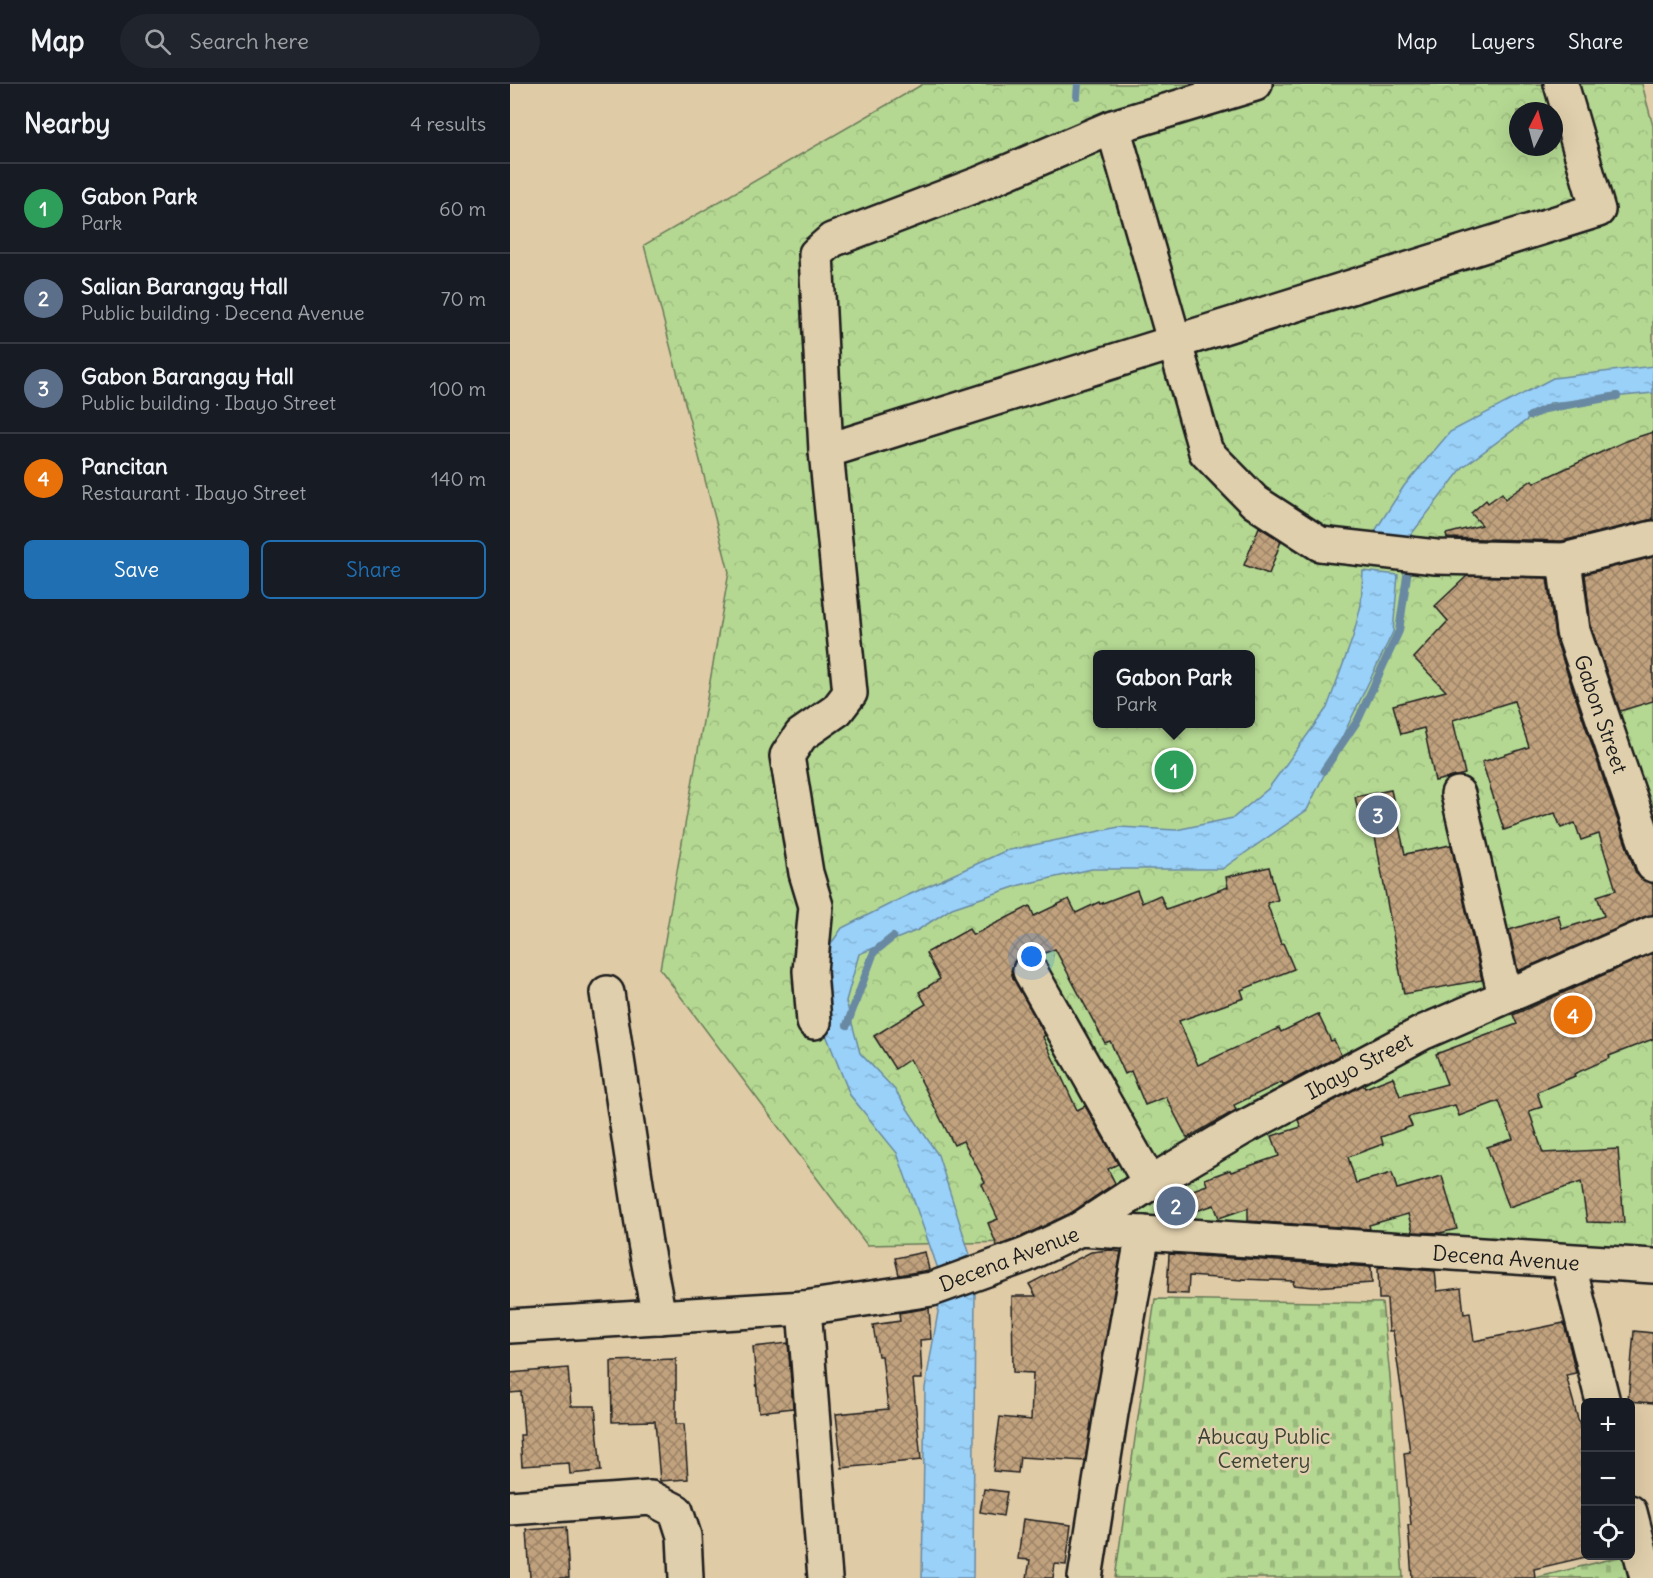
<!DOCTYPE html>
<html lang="en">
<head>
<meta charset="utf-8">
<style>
	:root { --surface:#171b24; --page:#20242c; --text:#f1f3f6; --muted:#9ea1a6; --line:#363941; --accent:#1f6fb2 }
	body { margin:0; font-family:Delius,sans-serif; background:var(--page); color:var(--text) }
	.controls { position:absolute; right:18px; bottom:18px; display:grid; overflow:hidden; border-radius:9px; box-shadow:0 6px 24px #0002 }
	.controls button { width:54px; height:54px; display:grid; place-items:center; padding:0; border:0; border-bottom:2px solid var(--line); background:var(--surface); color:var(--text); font:30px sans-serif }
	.compass { position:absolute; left:999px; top:18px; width:54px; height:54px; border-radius:50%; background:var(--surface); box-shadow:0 6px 24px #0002; rotate:6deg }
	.you { position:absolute; left:522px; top:873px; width:21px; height:21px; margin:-15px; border:4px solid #fff; border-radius:50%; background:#1a73e8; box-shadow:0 0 0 9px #1a73e833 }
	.badge { display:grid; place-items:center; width:39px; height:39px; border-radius:50%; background:var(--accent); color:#fff; font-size:20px; font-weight:700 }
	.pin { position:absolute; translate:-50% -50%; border:3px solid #fff; box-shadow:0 2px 6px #0006 }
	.popup { position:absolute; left:583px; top:566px; width:162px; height:78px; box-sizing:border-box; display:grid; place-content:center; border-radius:9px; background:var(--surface); filter:drop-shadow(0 2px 4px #0005); font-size:20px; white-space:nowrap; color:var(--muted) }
	.popup b { font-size:22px; color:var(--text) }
	.popup::after { content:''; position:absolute; left:50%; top:100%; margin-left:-12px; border:12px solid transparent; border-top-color:var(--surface) }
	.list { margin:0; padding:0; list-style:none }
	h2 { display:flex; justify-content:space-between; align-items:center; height:78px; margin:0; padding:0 24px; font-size:26px }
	h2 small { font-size:20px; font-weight:400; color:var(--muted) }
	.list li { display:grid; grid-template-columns:39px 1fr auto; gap:18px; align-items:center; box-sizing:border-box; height:90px; padding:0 24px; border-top:2px solid var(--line) }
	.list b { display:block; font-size:22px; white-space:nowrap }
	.list p { margin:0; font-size:20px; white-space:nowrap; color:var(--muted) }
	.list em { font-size:20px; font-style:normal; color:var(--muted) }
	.actions { display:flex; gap:12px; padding:18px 24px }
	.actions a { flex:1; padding:14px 0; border:2px solid var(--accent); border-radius:9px; text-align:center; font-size:21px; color:var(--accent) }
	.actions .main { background:var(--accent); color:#fff }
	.icon { flex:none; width:33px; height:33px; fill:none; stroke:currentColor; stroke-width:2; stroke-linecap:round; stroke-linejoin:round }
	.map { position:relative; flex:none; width:1143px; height:1494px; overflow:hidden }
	header { display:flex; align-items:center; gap:36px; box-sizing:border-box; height:84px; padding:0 30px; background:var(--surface); border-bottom:2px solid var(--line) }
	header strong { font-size:28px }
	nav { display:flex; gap:33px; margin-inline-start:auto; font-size:21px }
	.search { width:420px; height:54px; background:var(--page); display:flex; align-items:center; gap:15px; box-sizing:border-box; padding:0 21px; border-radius:33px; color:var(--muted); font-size:22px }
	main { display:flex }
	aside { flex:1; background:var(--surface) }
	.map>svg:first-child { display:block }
</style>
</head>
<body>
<header>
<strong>Map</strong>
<div class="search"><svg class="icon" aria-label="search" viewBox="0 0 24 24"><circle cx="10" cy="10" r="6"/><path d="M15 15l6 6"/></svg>Search here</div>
<nav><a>Map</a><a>Layers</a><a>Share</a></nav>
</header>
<main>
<aside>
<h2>Nearby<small>4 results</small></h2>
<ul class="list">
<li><span class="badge" style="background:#2e9e5b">1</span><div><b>Gabon Park</b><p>Park</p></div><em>60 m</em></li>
<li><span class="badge" style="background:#5c6f8a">2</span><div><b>Salian Barangay Hall</b><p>Public building · Decena Avenue</p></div><em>70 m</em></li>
<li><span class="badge" style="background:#5c6f8a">3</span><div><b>Gabon Barangay Hall</b><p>Public building · Ibayo Street</p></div><em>100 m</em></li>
<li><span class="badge" style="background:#e8710a">4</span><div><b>Pancitan</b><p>Restaurant · Ibayo Street</p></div><em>140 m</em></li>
</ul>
<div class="actions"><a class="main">Save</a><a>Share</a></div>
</aside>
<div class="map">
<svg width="1143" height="1494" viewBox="0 0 1143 1494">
	<defs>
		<pattern id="cemetery-stones" width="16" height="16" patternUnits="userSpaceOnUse" patternTransform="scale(1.5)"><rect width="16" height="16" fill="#b4d892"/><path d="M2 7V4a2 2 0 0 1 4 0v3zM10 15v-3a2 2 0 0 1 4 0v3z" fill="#9ab97d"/></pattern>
		<pattern id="park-crowns" width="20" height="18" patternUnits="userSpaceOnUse" patternTransform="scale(1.5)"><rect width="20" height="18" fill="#b4d892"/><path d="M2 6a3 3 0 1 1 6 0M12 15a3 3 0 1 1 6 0" fill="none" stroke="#9ab97d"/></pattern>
		<pattern id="water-ripples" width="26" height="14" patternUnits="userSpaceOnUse" patternTransform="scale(1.5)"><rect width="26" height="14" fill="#9ad1f9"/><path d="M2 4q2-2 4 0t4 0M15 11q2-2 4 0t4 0" fill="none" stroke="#84b3d5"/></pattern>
		<pattern id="building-cross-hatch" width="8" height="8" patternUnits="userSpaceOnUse" patternTransform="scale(1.5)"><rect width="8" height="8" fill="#c1a27e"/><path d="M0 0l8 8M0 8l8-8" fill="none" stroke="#9c8366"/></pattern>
	</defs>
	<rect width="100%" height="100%" fill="#e0cba7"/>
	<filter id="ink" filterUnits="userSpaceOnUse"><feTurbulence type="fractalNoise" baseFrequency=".0167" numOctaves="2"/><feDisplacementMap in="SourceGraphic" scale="12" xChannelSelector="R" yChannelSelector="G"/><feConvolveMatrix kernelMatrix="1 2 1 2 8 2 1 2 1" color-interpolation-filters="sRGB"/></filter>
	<g filter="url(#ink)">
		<g fill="url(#cemetery-stones)" stroke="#687a57" stroke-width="1.5">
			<polygon points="645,1215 872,1219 880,1292 893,1494 605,1494"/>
			<polygon points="1113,1472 1120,1472 1143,1494 1025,1494"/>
		</g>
		<path fill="url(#park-crowns)" stroke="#687a57" stroke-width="1.5" fill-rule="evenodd" d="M413 0H1132L1143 42V1166L754 1153 357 1161 150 885 219 488 134 161ZM1008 27H1044V63H1008ZM588 570H740V640H588Z"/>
		<g fill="url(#water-ripples)" stroke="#6889a1" stroke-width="1.5">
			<polygon points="1143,282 1143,309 1040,319 953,383 890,465 856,461 894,402 940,348 1043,294"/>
			<polygon points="853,487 888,491 883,548 797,726 712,785 582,785 510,801 442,824 408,846 349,870 336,917 350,969 385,1006 428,1071 460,1171 428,1185 387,1069 340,1011 313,943 306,881 332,844 392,814 495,767 609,743 666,746 723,734 758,705 817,624 843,553 851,521"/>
			<polygon points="465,1206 463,1494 412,1494 415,1304 430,1216"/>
		</g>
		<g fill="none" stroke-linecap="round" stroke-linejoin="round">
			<g stroke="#6889a1" stroke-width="8">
				<polyline points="567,12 568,0"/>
				<polyline points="1020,332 1035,325 1107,312"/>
				<polyline points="814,686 848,636 889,547 899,478"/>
				<polyline points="337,941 364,868 383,853"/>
			</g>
		</g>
		<g fill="url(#building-cross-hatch)" stroke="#1c1c1c" stroke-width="1.5">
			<polygon points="1143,348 1143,435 1052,457 937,454 936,450 972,441 961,429 976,416 978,419 992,409 995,415 1022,396 1024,399 1118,356"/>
			<polygon points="749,443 771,457 759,490 734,481"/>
			<polygon points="1143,473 1143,617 1110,627 1081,543 1075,490"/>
			<polygon points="957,492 1037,494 1045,553 1125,787 1131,795 1142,799 1143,802 1143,831 1136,832 1008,887 999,846 1048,831 1052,845 1094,832 1087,812 1106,806 1089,750 1071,756 1065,739 1051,744 1045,729 994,746 972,678 1019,663 1004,617 943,636 955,690 925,697 914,644 891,650 883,621 936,607 904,574 938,537 925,522"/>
			<polygon points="881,706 895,770 941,761 972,896 894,910 864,747 853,749 845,713"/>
			<polygon points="759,783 768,816 757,819 771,860 773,859 784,885 731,906 734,914 669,937 688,981 769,944 771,948 808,930 821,957 824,956 831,971 773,1001 772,998 724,1021 726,1026 677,1054 656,1013 635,1021 621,987 615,990 600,957 595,959 545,865 530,871 521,868 511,870 504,878 501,887 504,896 535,951 533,953 567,1026 575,1022 608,1080 598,1085 605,1099 561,1129 509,1154 487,1162 478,1139 488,1135 472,1100 475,1098 453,1057 444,1061 400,975 385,985 364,952 416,920 409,908 430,895 416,869 459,845 463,851 520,822 524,832 559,815 566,829 589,818 590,820 627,806 632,819 650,811 656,825 718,803 716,793"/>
			<polygon points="1143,869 1143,955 1099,972 1100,974 1064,990 1065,992 1027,1008 1032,1023 1019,1027 1033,1069 1108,1065 1114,1139 1077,1138 1071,1098 999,1123 977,1063 1003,1055 989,1017 949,1032 945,1021 898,1033 902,1042 871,1053 873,1060 838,1073 846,1099 882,1089 887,1105 932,1092 947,1145 930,1149 903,1148 898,1130 859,1141 860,1145 738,1137 738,1124 709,1134 704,1121 674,1131 666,1112 697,1101 695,1095 720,1086 721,1088 769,1072 762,1052 791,1043 788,1036 853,1001 855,1004 883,993 890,1012 937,1000 926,970 1007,940 1003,931"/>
			<polygon points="600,1166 611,1168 575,1377 510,1373 508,1389 483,1387 490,1333 521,1336 523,1289 503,1288 502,1212 526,1212 519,1200 581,1168"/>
			<polygon points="415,1168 419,1186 389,1191 385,1174"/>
			<polygon points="659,1170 861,1183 862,1199 804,1203 783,1201 784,1197 732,1195 732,1196 679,1192 678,1210 657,1209"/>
			<polygon points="873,1183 925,1187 927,1207 951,1204 954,1230 960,1229 964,1257 1054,1239 1066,1289 1056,1291 1076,1365 1076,1473 1024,1485 1025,1494 902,1494 898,1441 901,1441 894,1369 900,1368 883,1247 879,1247 877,1215 869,1215 868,1184"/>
			<polygon points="419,1224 421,1255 410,1256 412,1295 403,1295 411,1376 332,1384 326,1330 378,1325 372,1272 368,1272 363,1241 390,1237 389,1229"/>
			<polygon points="1124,1247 1143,1249 1143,1319 1118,1317"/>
			<polygon points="278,1259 283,1324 249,1328 243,1263"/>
			<polygon points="166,1275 166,1340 174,1340 178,1395 150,1397 145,1337 102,1338 101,1277"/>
			<polygon points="58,1284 61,1322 85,1322 91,1387 60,1390 59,1379 12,1382 10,1351 14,1351 11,1308 0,1309 0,1289"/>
			<polygon points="474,1405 497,1408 493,1432 470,1428"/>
			<polygon points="513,1435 561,1441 556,1481 545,1480 543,1494 517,1494 520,1476 508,1475"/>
			<polygon points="56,1443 59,1494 20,1494 17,1446"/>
		</g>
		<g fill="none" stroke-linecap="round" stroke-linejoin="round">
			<g stroke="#1c1c1c" stroke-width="38">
				<g id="minor">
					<polyline points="603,43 696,368 745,418 810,460 926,473 1054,476 1143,454"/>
					<polyline points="316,367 1088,126 1051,0"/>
					<polyline points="1054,476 1063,547 1143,781"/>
					<polyline points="948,710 995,912"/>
					<polyline points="520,887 640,1099"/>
					<polyline points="97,909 135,1159 149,1233"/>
					<polyline points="304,938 300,887 306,822 296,789 277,672 291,651 327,626 340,609 316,367 306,170 322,156 469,100 603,43 745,0"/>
					<polyline points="570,1145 640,1099 731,1045 914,948 1143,849"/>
					<polyline points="1058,1178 1093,1318"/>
					<polyline points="294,1224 315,1494"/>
					<polyline points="0,1424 141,1414 166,1427 174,1452 176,1494"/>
					<polyline points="1120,1428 1137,1494"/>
					<polyline points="575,1494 601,1329 633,1149"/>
				</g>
			</g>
			<g stroke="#1c1c1c" stroke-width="38">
				<polyline id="major" points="0,1242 294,1224 422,1205 516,1171 570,1145 1143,1182"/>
			</g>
			<use href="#minor" stroke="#e0cfac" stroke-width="33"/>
			<use href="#major" stroke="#e0cfac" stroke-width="33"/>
		</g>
	</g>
	<g text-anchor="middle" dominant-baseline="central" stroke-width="5" stroke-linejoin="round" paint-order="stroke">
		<g font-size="21" fill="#1c1c1c" stroke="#e0cfac">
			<text transform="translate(1091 630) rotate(71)">Gabon Street</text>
			<text transform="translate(849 982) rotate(-28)">Ibayo Street</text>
			<text transform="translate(996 1174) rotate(4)">Decena Avenue</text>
			<text transform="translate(499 1175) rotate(-21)">Decena Avenue</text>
		</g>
		<g font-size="21" fill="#3a4234" stroke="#e0cfac">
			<text x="754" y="1352">Abucay Public<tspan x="754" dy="24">Cemetery</tspan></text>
		</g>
	</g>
</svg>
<div class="controls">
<button>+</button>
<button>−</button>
<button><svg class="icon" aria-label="locate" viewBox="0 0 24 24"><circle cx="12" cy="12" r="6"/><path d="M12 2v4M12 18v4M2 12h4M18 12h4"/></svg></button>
</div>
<svg class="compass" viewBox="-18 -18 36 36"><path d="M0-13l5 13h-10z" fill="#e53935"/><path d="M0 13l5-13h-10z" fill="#9ea1a6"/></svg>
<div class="you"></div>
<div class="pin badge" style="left:664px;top:686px;background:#2e9e5b">1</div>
<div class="popup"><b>Gabon Park</b>Park</div>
<div class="pin badge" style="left:666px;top:1122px;background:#5c6f8a">2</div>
<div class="pin badge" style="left:868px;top:731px;background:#5c6f8a">3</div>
<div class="pin badge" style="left:1063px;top:931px;background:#e8710a">4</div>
</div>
</main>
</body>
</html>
